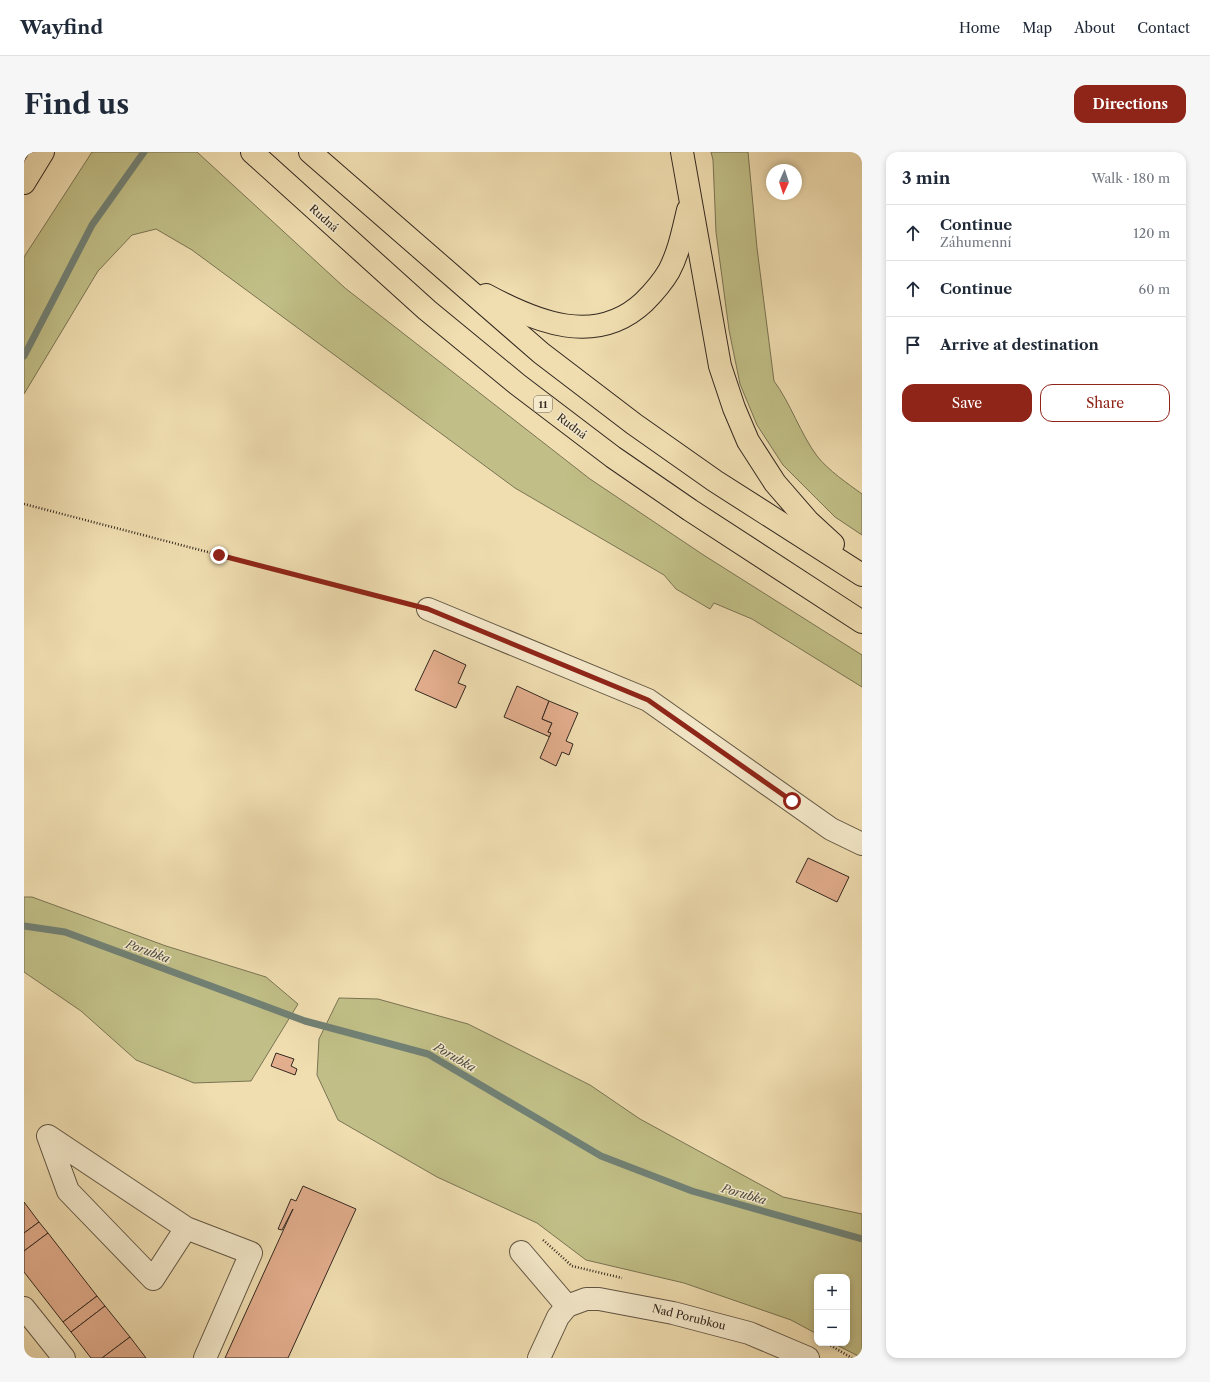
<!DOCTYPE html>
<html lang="en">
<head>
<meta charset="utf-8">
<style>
	:root { --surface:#fff; --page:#f6f6f7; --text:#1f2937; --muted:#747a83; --line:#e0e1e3; --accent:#8f2418 }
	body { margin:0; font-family:"Libre Caslon Text",serif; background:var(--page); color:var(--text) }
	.controls { position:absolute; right:12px; bottom:12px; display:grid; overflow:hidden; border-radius:8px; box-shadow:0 2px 6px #0003 }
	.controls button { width:36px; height:36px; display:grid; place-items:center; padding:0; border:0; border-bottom:1px solid var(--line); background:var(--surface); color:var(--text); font:20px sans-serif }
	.compass { position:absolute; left:742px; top:12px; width:36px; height:36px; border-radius:50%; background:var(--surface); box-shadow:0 2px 6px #0003; rotate:183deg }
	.stop { position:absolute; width:12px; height:12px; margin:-9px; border:3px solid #8f2418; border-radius:50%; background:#fff }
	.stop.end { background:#8f2418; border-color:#fff; box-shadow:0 1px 4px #0008 }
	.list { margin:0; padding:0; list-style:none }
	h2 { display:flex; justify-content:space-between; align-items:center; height:52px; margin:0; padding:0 16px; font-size:17px }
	h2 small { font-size:13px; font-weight:400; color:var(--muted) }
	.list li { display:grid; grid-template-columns:26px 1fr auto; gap:12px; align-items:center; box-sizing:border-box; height:56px; padding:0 16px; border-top:1px solid var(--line) }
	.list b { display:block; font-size:15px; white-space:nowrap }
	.list p { margin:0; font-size:13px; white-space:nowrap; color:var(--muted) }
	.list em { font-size:13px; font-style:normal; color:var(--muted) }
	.actions { display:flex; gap:8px; padding:12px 16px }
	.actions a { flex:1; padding:9px 0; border:1px solid var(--accent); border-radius:12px; text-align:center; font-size:14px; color:var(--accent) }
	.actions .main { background:var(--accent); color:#fff }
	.icon { flex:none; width:22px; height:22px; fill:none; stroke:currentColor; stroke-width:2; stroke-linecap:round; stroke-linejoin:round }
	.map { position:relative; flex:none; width:838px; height:1206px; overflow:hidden; border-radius:12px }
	header { display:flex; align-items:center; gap:24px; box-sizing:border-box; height:56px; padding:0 20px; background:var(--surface); border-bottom:1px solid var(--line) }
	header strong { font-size:19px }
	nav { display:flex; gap:22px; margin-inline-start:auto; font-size:14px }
	.intro { display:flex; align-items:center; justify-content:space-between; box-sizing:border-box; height:96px; padding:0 24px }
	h1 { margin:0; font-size:28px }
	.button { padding:10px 18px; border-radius:12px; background:var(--accent); color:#fff; font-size:14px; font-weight:700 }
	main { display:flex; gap:24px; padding:0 24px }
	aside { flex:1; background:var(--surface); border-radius:12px; box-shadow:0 2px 6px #0003 }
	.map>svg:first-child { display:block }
</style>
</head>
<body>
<header>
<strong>Wayfind</strong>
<nav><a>Home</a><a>Map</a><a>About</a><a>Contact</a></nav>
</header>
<div class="intro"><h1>Find us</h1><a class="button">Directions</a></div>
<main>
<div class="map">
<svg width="838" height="1206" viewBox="0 0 838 1206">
	<rect width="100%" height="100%" fill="#f0deb1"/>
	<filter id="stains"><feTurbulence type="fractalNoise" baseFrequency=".005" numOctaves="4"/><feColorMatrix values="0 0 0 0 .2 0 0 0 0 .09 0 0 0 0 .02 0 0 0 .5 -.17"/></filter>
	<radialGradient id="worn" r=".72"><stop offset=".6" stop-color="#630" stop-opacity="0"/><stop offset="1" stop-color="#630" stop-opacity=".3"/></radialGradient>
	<g fill="#c1bf87" stroke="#7a7454">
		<polygon points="68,0 173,0 321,136 566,327 681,404 838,503 838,535 728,467 690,451 686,457 652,437 640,423 491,336 168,98 132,77 108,83 74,119 0,242 0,105"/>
		<path d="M687 0H724L733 96 750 229C767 252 776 281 793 304 805 319 823 331 838 342V383L811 365 759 313 733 273 716 232 705 178 692 80 689 8Z"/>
		<polygon points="0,745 8,745 142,794 242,825 274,852 227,929 170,931 112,908 57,859 0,820"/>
		<polygon points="315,846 354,847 444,872 566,933 616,967 759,1045 838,1062 838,1206 809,1191 823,1191 823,1125 793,1125 793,1182 767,1168 660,1131 562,1108 513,1071 413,1025 314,968 293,923 295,887"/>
	</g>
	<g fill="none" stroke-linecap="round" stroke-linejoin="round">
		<g stroke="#718175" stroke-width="7">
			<polyline points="0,204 68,73 120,0"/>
			<polyline points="0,774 41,780 281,869 404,902 577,1004 668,1039 838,1087"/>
		</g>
	</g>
	<g fill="#e3ae8e" stroke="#332820">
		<polygon points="410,498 442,513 434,531 442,534 432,556 391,538"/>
		<polygon points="493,534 525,549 518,567 528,571 524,580 527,581 526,585 480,565"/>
		<polygon points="525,549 554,561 542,589 549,592 545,603 538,600 532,614 516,606 527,581 524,580 528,571 518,567"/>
		<polygon points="784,706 825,725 813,750 772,730"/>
		<polygon points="252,901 270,907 267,914 273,917 271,923 247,914"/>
		<polygon points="279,1034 332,1057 264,1206 201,1206 269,1057 258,1078 254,1077 267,1047 272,1049"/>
		<polygon points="0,1050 15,1070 0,1081"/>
		<polygon points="15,1070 24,1081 0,1099 0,1081"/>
		<polygon points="24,1081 73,1144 39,1170 0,1120 0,1099"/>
		<polygon points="73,1144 81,1154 47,1180 39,1170"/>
		<polygon points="81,1154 106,1185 78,1206 67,1206 47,1180"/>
		<polygon points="106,1185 122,1206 78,1206"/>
	</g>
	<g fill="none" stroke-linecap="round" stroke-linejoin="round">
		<g stroke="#625644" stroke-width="24">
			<g id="minor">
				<polyline points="404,457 624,548 807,677 838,692"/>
				<polyline points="162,1076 129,1127 44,1039 24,984 162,1076 227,1101 181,1206"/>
				<polyline points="497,1100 543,1154 562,1147 575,1147 649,1161 725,1181 784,1206"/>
				<polyline points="0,1156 40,1206"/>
				<polyline points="515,1206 534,1165 543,1154"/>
			</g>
		</g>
		<g stroke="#332820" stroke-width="24">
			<g id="highway">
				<polyline points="228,0 403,158 493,232 589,305 666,358 838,470"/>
				<polyline points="286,0 517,201 610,272 691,329 838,423"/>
				<polyline points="658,0 696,214 710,256 724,289 751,331 784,369 809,392"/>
				<polyline points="0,31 19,0"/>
				<path d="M462 143C512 170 572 195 620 150 629 141 638 131 645 119 655 100 659 79 664 58"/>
			</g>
		</g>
		<g stroke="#332820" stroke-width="2.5" stroke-dasharray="1 2" stroke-linecap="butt">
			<polyline points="0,352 383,452"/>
			<polyline points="519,1088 548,1114 598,1126"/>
			<polyline points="804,1192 828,1206"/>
		</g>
		<use href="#minor" stroke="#f5eacc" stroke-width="22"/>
		<use href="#highway" stroke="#f0deb1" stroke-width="22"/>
	</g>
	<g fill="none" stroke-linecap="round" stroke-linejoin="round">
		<polyline stroke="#8f2418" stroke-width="5" points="195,403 404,457 624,548 768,649"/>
	</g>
	<g text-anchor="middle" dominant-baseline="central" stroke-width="3" stroke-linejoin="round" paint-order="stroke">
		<rect fill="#f5eacc" stroke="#6d6254" stroke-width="1" x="510" y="244" width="18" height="16" rx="3"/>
		<g font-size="10" font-weight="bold" fill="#332820">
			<text x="519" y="252">11</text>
		</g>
		<g font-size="11" fill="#332820" stroke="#f5eacc">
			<text transform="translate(300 66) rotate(42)">Rudná</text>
			<text transform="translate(548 274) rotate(37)">Rudná</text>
			<text transform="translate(665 1165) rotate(14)">Nad Porubkou</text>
		</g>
		<g font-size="12" font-style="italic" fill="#4d4d43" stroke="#f5eacc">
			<text transform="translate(124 799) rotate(20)">Porubka</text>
			<text transform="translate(431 905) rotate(30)">Porubka</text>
			<text transform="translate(720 1042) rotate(16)">Porubka</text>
		</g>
	</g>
	<rect width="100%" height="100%" filter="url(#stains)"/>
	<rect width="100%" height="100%" fill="url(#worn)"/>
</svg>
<div class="controls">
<button>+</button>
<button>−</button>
</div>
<svg class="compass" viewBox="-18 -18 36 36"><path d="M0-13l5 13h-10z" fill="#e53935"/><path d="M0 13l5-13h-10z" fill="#747a83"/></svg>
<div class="stop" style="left:768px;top:649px"></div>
<div class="stop end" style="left:195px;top:403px"></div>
</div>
<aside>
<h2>3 min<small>Walk · 180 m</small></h2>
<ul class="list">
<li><svg class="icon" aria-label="ahead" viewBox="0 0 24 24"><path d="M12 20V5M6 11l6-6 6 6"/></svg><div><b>Continue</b><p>Záhumenní</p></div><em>120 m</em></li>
<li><svg class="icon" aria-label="ahead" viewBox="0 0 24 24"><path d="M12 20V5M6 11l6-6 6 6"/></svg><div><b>Continue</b></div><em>60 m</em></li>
<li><svg class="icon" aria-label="arrive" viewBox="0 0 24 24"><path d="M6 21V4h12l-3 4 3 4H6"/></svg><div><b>Arrive at destination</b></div></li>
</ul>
<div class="actions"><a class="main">Save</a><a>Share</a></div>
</aside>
</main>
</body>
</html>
